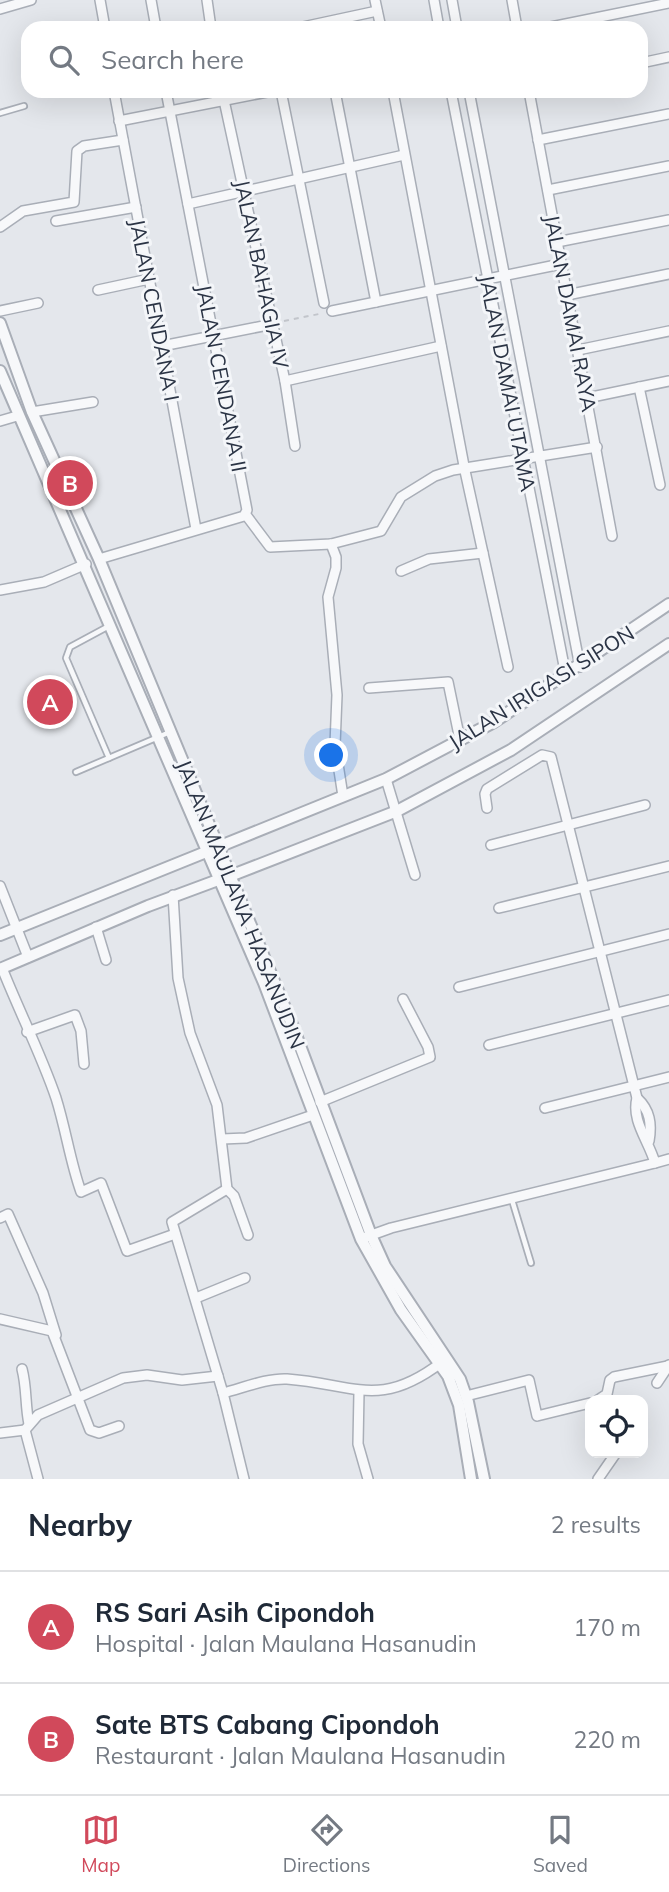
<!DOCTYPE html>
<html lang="en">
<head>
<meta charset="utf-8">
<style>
	:root { --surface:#fff; --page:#f2f2f3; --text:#1f2937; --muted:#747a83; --line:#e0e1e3; --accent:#d1495b }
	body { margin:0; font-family:Mulish,sans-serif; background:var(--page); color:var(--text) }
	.controls { position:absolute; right:21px; bottom:21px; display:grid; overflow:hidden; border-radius:14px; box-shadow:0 7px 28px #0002 }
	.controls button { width:63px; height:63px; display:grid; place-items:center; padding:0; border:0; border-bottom:2px solid var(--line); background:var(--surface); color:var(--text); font:35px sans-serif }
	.you { position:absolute; left:332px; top:756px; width:24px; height:24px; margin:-18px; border:5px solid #fff; border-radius:50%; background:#1a73e8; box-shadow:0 0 0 10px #1a73e833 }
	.badge { display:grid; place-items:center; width:46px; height:46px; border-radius:50%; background:var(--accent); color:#fff; font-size:23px; font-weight:700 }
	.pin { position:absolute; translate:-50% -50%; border:4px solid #fff; box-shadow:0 2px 7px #0006 }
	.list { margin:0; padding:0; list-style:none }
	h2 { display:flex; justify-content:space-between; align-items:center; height:91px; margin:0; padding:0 28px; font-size:30px }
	h2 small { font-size:23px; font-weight:400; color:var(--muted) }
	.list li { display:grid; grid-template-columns:46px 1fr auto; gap:21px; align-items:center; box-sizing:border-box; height:112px; padding:0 28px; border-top:2px solid var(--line) }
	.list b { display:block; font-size:26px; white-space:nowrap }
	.list p { margin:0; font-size:23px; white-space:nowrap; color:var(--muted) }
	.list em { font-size:23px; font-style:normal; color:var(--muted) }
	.icon { flex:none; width:38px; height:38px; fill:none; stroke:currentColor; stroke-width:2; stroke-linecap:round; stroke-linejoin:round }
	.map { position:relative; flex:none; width:669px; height:1479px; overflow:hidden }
	.search { position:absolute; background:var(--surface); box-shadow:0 7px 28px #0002; left:21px; right:21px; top:21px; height:77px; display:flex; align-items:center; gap:18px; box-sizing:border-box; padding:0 24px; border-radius:21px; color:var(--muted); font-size:26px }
	.sheet { height:315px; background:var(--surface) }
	nav { display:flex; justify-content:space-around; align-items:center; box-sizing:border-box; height:98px; border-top:2px solid var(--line); background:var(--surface); font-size:19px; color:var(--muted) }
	nav a { display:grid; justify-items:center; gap:4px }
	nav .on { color:var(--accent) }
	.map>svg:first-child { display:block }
</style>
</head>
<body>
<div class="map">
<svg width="669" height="1479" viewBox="0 0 669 1479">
	<rect width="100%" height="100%" fill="#e4e7ec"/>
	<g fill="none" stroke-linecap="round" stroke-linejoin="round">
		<g stroke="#a9aeb7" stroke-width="8">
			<g id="service">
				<polyline points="0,113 24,106"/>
				<polyline points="109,758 66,658 70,647 109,626"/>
				<polyline points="76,772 170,732"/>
				<polyline points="512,1200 531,1263"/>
			</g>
		</g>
		<g stroke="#a9aeb7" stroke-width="12">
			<g id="minor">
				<polyline points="100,0 105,28"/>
				<polyline points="151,0 156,28"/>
				<polyline points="207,0 211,28"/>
				<polyline points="375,0 381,28"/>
				<polyline points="434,0 439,28"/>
				<polyline points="452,0 457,28"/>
				<polyline points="512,0 517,28"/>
				<polyline points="0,9 31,0"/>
				<polyline points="298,28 377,11"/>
				<polyline points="546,28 669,3"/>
				<polyline points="641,63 669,57"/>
				<polyline points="114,91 196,529"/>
				<polyline points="222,91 285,381 295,446"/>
				<polyline points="281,91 324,303"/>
				<polyline points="335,91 376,302"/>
				<polyline points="393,91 465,471 508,667"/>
				<polyline points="451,91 566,676"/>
				<polyline points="469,91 580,667"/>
				<polyline points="529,91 612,536"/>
				<polyline points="119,121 272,91"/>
				<polyline points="538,140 669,114"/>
				<polyline points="548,190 669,166"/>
				<polyline points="188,204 404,155"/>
				<polyline points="56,221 136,207"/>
				<polyline points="0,227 23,211 74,202 77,151 84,146 123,140"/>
				<polyline points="557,242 669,220"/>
				<polyline points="98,290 149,279"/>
				<polyline points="567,295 669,274"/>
				<polyline points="0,311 38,303"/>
				<polyline points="332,311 561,264"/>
				<polyline points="162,346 273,324"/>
				<polyline points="578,350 669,331"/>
				<polyline points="285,381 441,346"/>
				<polyline points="639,387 660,485"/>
				<polyline points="587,398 669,381"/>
				<polyline points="32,412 93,402"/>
				<polyline points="0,421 17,416"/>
				<polyline points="246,515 270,547 331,544 381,531 401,497 435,476 453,470 597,447"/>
				<polyline points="331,544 336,557 336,568 328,597 337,695 335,745 343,796"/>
				<polyline points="99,559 244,516 247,510 166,91"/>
				<polyline points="401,571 429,559 483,553"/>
				<polyline points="0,590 44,582 86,564"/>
				<polyline points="369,688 448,682 460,740"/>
				<polyline points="386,779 415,875"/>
				<path d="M487 808 485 794 487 789 542 755 551 757 637 1098C631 1121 649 1141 655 1163L669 1159"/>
				<polyline points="491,845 645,805"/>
				<polyline points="0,886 28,957"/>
				<polyline points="173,895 178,978 190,1033 217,1105 227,1189 234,1196 248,1235"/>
				<polyline points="499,908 669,866"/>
				<polyline points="96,927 106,960"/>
				<path d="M2 968C19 1011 41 1054 56 1098 66 1130 70 1161 81 1192L101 1183 127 1251 175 1234"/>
				<polyline points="459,987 669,934"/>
				<polyline points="27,1032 75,1015 81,1031 84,1064"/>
				<polyline points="489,1045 669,1000"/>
				<path d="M637 1098C650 1110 652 1124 649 1141"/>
				<polyline points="320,1102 430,1057 428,1047 403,999"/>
				<polyline points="545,1108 669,1077"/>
				<polyline points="222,1139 246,1138 313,1115"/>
				<polyline points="227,1189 172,1222 223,1393 244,1479"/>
				<polyline points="0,1218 8,1214 43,1293 56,1335"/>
				<polyline points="366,1237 391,1228 655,1163"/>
				<polyline points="196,1298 245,1278"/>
				<polyline points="0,1319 52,1331 90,1430 99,1433 119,1426"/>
				<path d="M22 1369C27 1388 25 1405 29 1424"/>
				<polyline points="657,1383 669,1365"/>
				<polyline points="359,1392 358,1444 368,1479"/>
				<path d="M223 1393C243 1388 267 1378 287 1379 355 1384 379 1410 442 1362"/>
				<polyline points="466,1396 529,1380 537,1416 590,1403"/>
				<polyline points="598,1400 607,1394 610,1380 614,1377 668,1366"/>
				<polyline points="0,1433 25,1430"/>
				<polyline points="38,1479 25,1430 38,1415 123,1378 147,1375 182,1380 218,1376"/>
				<polyline points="598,1479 616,1453"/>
			</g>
		</g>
		<g stroke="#a9aeb7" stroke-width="14">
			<g id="tertiary">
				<polyline points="0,323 32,412 99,559 293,1027 371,1235 385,1266 460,1379 468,1402 484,1479"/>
				<polyline points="0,371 264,983 361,1239 401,1310 448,1376 459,1405 471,1479"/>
				<polyline points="218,847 386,779 494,722 669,604"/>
				<polyline points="230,876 397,811 511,750 669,644"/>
				<polyline points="0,935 206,852"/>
				<polyline points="0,969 148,906 218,880"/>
			</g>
		</g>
		<polyline stroke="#c2c5cb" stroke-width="2" stroke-dasharray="5 5" stroke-linecap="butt" points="284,321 319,314"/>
		<use href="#service" stroke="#f7f8fa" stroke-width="4.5"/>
		<use href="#minor" stroke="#f7f8fa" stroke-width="9"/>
		<use href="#tertiary" stroke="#f7f8fa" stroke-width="10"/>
	</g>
	<g text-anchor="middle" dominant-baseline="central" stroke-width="6" stroke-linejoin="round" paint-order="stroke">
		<g font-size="21" fill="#2b3445" stroke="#f4f6f9">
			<text transform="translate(262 274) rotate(78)">JALAN BAHAGIA IV</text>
			<text transform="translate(155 310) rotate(79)">JALAN CENDANA I</text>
			<text transform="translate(571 313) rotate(79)">JALAN DAMAI RAYA</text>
			<text transform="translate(222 378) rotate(79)">JALAN CENDANA II</text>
			<text transform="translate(508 383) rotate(79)">JALAN DAMAI UTAMA</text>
			<text transform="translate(541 687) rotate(-32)">JALAN IRIGASI SIPON</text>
			<text transform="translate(241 904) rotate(68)">JALAN MAULANA HASANUDIN</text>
		</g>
	</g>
</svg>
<div class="controls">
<button><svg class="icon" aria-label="locate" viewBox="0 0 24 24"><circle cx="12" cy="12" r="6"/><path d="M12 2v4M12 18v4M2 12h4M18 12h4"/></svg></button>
</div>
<div class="you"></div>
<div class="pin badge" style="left:50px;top:702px">A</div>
<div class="pin badge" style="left:70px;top:483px">B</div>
<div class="search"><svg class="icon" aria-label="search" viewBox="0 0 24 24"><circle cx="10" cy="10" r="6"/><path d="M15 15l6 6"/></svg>Search here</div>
</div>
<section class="sheet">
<h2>Nearby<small>2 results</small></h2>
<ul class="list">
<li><span class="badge">A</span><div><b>RS Sari Asih Cipondoh</b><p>Hospital · Jalan Maulana Hasanudin</p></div><em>170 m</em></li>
<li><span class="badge">B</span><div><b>Sate BTS Cabang Cipondoh</b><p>Restaurant · Jalan Maulana Hasanudin</p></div><em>220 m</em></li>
</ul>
</section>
<nav>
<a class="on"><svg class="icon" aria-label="map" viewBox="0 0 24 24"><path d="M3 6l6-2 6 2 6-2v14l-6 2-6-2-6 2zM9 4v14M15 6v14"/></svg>Map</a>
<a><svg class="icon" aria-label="directions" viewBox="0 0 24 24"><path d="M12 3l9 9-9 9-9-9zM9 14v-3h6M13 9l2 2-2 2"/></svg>Directions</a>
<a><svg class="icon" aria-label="saved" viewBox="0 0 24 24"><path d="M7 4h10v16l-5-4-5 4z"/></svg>Saved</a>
</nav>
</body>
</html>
